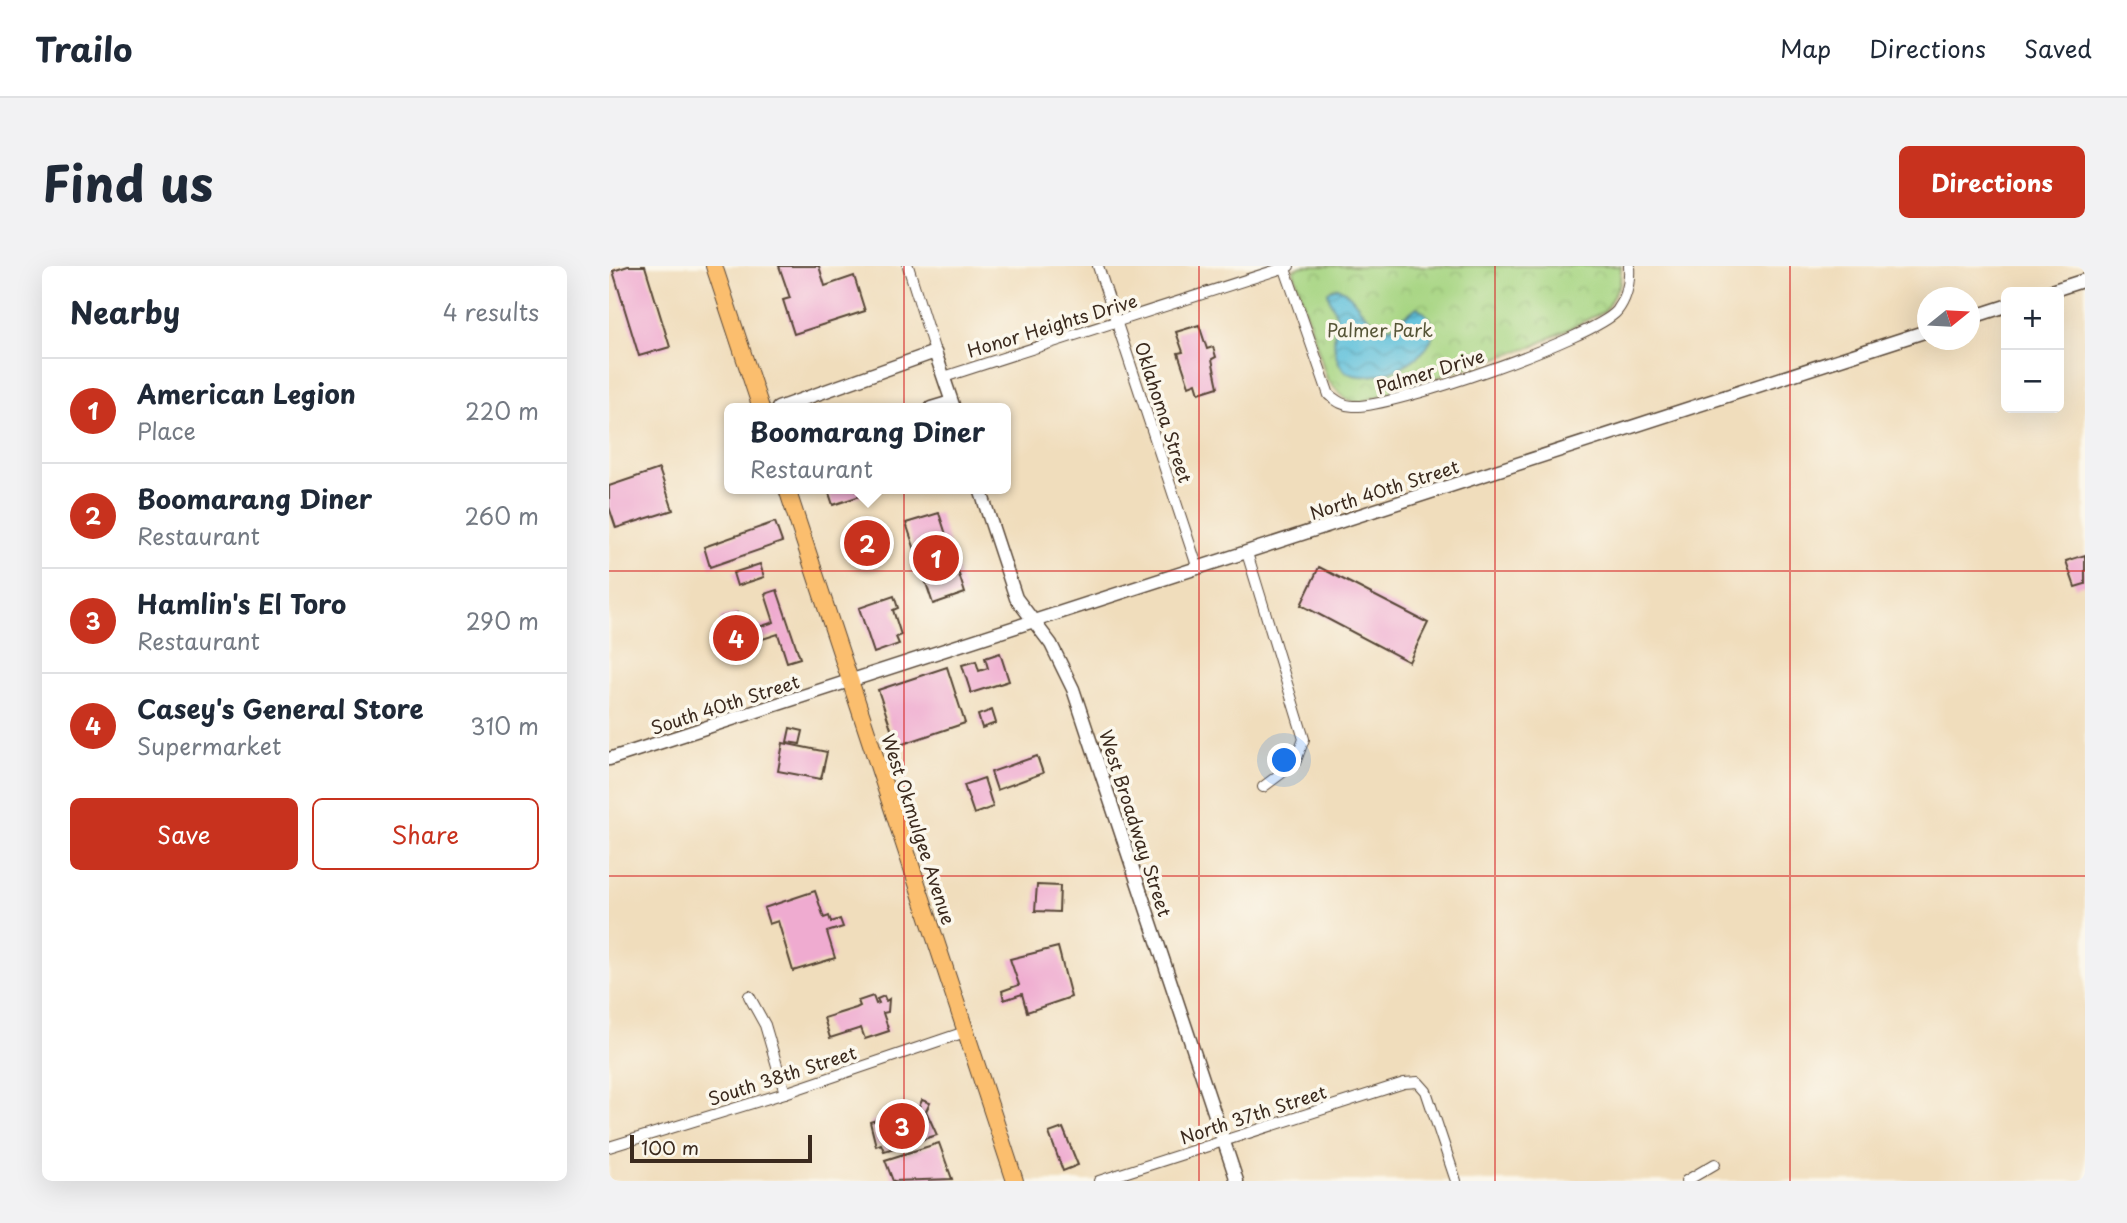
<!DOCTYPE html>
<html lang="en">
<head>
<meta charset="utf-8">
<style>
	:root { --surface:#fff; --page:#f2f2f3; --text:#1f2937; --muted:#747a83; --line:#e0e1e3; --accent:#c8321e }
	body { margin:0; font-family:"Playpen Sans",sans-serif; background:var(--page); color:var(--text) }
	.controls { position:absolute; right:21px; top:21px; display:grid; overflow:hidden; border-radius:10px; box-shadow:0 7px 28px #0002 }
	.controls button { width:63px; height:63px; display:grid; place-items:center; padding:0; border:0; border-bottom:2px solid var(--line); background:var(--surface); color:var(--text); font:35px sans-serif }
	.compass { position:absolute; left:1308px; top:21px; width:63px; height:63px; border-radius:50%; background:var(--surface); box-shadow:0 7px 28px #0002; rotate:72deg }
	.scale { position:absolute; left:21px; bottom:18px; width:182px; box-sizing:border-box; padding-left:7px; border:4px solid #3b2a1e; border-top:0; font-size:19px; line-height:24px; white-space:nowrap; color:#3b2a1e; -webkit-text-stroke:5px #fbf7ec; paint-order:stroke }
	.you { position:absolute; left:676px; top:495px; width:24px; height:24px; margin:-18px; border:5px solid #fff; border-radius:50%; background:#1a73e8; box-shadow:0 0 0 10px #1a73e833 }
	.badge { display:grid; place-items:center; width:46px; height:46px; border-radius:50%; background:var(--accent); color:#fff; font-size:23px; font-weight:700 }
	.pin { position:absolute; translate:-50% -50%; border:4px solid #fff; box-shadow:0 2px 7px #0006 }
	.popup { position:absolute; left:115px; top:137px; width:287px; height:91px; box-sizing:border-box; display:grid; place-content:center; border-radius:10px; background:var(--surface); filter:drop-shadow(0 2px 5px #0005); font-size:23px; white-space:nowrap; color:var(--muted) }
	.popup b { font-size:26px; color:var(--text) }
	.popup::after { content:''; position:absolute; left:50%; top:100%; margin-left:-14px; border:14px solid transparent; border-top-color:var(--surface) }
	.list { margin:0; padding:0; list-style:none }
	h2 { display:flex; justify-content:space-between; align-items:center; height:91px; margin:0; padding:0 28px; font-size:30px }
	h2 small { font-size:23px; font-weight:400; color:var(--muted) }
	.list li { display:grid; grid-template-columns:46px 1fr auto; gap:21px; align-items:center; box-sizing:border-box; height:105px; padding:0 28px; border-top:2px solid var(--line) }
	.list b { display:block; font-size:26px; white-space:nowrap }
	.list p { margin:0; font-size:23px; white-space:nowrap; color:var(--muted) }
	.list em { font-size:23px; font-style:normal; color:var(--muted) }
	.actions { display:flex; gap:14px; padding:21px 28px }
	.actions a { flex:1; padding:16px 0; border:2px solid var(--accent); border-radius:10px; text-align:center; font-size:24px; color:var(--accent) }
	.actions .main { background:var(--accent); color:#fff }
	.map { position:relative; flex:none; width:1476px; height:915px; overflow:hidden; border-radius:10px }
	header { display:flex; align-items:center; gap:42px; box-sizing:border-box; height:98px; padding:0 35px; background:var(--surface); border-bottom:2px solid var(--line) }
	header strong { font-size:33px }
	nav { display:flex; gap:38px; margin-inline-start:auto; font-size:24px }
	.intro { display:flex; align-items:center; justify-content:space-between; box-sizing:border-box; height:168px; padding:0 42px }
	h1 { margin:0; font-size:49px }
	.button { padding:18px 32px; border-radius:10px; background:var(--accent); color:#fff; font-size:24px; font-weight:700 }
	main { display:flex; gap:42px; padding:0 42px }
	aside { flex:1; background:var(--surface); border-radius:10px; box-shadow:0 7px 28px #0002 }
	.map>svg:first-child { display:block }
</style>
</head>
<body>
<header>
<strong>Trailo</strong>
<nav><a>Map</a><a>Directions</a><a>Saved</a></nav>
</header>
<div class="intro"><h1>Find us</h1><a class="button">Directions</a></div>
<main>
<aside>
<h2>Nearby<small>4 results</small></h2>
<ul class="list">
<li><span class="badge">1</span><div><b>American Legion</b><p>Place</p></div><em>220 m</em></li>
<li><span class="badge">2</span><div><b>Boomarang Diner</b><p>Restaurant</p></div><em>260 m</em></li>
<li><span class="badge">3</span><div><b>Hamlin's El Toro</b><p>Restaurant</p></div><em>290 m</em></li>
<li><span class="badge">4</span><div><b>Casey's General Store</b><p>Supermarket</p></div><em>310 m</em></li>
</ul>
<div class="actions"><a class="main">Save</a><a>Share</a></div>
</aside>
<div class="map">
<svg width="1476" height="915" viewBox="0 0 1476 915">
	<defs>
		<pattern id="park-crowns" width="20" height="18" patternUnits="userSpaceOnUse" patternTransform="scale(1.75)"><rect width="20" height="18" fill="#a7d583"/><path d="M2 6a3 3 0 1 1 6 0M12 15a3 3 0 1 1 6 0" fill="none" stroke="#91b771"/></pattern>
		<pattern id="water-waves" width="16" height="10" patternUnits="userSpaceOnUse" patternTransform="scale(1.75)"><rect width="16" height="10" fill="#5bbfda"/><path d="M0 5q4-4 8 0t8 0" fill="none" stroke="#4c9bb0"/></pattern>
	</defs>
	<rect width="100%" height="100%" fill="#fbf7ec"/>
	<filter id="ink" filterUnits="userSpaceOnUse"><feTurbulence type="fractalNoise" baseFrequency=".0143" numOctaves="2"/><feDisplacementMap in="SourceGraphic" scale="14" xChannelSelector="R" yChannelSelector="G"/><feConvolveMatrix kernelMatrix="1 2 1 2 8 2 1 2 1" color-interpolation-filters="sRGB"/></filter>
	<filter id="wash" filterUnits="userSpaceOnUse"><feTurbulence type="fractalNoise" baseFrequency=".00686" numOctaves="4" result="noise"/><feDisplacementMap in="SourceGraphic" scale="28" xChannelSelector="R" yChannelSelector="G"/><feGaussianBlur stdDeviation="1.57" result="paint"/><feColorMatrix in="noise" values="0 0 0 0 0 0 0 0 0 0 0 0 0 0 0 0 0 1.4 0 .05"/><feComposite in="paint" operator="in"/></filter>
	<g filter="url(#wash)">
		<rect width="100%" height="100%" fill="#f0ddbc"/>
		<polygon fill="url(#park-crowns)" stroke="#718050" stroke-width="2" points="694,0 1012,0 1011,17 996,45 925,80 749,137 736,133 718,113 684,3"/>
		<path fill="url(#water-waves)" stroke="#4b747c" stroke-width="2" d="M728 21C753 31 749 58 782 61L808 41C866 79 750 134 731 99 722 82 726 68 727 51 727 42 719 36 719 26Z"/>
		<g id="blocks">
			<g fill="#efabd0">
				<polygon points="19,0 36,0 61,81 30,90 4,5"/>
				<polygon points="170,0 210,0 216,20 245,10 256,45 185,68 174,34 181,32"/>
				<polygon points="590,59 598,83 604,81 607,91 603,93 609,121 590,127 587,117 580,120 569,87 574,86 567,66"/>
				<polygon points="50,203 64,244 7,262 0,241 0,220"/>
				<polygon points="224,223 259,223 260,227 224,239 219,224"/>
				<polygon points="330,247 356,327 324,338 297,257"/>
				<polygon points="166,256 173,276 101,301 95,281"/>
				<polygon points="268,265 273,281 249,289 243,273"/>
				<polygon points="1476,289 1476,318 1466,321 1457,295"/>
				<polygon points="151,298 155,311 128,320 124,307"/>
				<polygon points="710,301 819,357 800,396 692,339"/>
				<polygon points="168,324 191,392 178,396 169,368 138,378 140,385 124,390 111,352 128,347 135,366 165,356 156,328"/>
				<polygon points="285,330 289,342 284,344 292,369 287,371 290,378 265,387 250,342"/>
				<polygon points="391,387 400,415 362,427 353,399 367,395 370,405 379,402 376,392"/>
				<polygon points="338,401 356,457 288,480 269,424"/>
				<polygon points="383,444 387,457 373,462 369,449"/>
				<polygon points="181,462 194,465 191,478 178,476"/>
				<polygon points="174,477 218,486 212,513 169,505"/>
				<polygon points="428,490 434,507 388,524 382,506"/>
				<polygon points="375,512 384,541 365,548 355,519"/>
				<polygon points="428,619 451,620 450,646 426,645"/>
				<polygon points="206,625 215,652 220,650 222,656 231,653 234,661 218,666 226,692 184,705 169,655 160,658 155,642"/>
				<polygon points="449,681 462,731 418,746 413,728 395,734 393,725 410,719 401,693"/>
				<polygon points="264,730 267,738 270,737 268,733 275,730 277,735 280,733 279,746 274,747 280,765 256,773 252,762 221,772 215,752 247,742 251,740 249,735"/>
				<polygon points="313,834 321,837 317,845 328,869 275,885 272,878 267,880 261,856 310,841"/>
				<polygon points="454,862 469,899 454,905 440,867"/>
				<polygon points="330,877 343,913 284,915 276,894"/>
			</g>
		</g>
	</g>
	<g filter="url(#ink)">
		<use href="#blocks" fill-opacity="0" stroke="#564536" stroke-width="2"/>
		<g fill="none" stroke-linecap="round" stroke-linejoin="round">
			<g stroke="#564536" stroke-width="12">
				<g id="minor">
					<polyline points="299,0 326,86"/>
					<polyline points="489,0 589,303"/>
					<path d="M675 0 720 129C727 134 734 140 744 140 780 143 985 72 1008 45 1018 32 1021 16 1020 0"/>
					<polyline points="335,111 680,0"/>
					<polyline points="638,287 695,473 686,497 654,521"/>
					<polyline points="140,730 156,759 176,827"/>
					<polyline points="0,881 176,827 356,766"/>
					<polyline points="490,915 795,817 809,816 817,825 847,915"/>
					<polyline points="1077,915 1106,898"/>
				</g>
			</g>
			<g stroke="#564536" stroke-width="15">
				<g id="tertiary">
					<polyline points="1439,26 1476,14"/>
					<polyline points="1360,52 1397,40"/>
					<polyline points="169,142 326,86 345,142"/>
					<polyline points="322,142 342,136"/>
					<polyline points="371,223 407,332 442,378 464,423 628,915"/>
					<polyline points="0,493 1318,65"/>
				</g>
			</g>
			<g stroke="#564536" stroke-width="18">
				<g id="primary">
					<polyline points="105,0 152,142"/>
					<polyline points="178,223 406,915"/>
				</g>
			</g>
			<use href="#minor" stroke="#fff" stroke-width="10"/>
			<use href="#tertiary" stroke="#fff" stroke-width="12"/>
			<use href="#primary" stroke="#fbbe6e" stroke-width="16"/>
		</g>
	</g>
	<path fill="none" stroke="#d62828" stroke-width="2" stroke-opacity="0.55" d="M295 0V915M590 0V915M886 0V915M1181 0V915M0 305H1476M0 610H1476"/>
	<g text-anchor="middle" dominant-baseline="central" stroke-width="7" stroke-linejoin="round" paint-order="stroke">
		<g font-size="18" fill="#3b2a1e" stroke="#fbf7ec">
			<text transform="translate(443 59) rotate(-17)">Honor Heights Drive</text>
			<text transform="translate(821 105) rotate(-17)">Palmer Drive</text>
			<text transform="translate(555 146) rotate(72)">Oklahoma Street</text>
			<text transform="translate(775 223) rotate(-18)">North 40th Street</text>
			<text transform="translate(116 438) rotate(-18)">South 40th Street</text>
			<text transform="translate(527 557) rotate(72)">West Broadway Street</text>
			<text transform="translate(310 563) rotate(72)">West Okmulgee Avenue</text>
			<text transform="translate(173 809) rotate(-18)">South 38th Street</text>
			<text transform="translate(644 848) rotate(-18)">North 37th Street</text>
		</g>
		<g font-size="18" fill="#565537" stroke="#fbf7ec">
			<text x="771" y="63">Palmer Park</text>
		</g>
	</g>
</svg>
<div class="controls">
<button>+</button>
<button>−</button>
</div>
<svg class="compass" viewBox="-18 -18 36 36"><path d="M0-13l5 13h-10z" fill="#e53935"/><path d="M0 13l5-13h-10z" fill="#747a83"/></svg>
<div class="scale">100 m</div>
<div class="you"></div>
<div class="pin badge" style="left:327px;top:292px">1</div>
<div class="pin badge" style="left:258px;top:277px">2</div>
<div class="popup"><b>Boomarang Diner</b>Restaurant</div>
<div class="pin badge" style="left:293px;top:860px">3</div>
<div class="pin badge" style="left:127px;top:372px">4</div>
</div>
</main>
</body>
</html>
